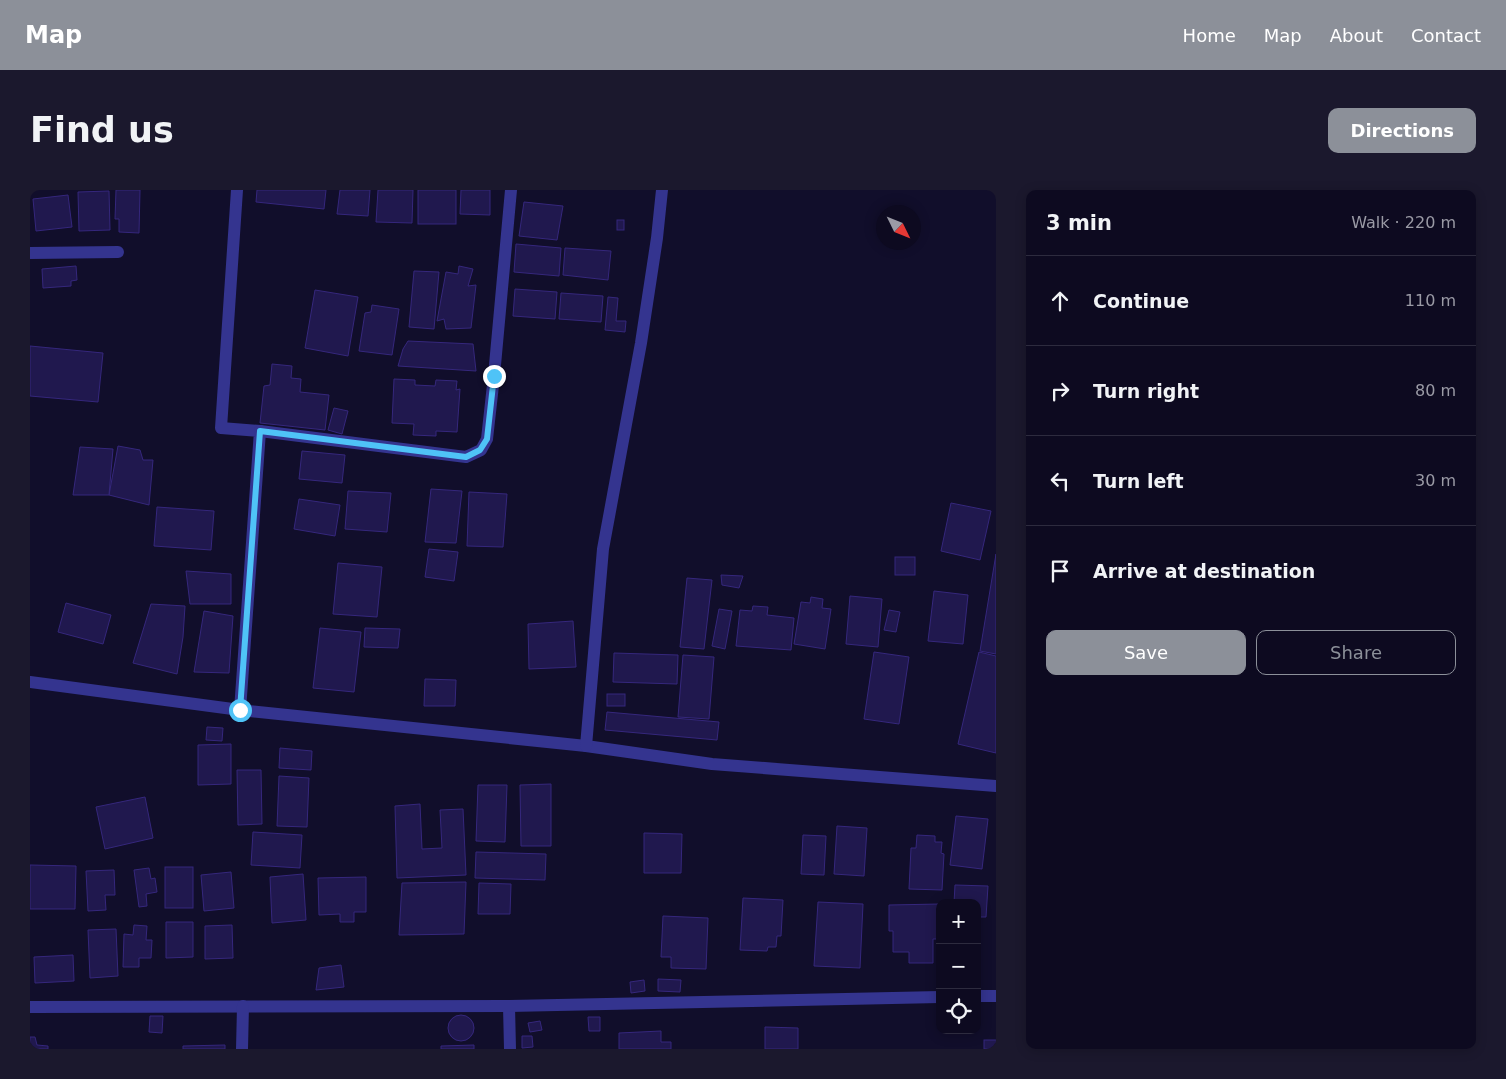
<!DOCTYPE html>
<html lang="en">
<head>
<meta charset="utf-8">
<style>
	:root { --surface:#0d0a20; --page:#1b182d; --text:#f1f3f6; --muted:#9a9aa5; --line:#2d2b3e; --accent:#8c9099 }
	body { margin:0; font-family:"DejaVu Sans",sans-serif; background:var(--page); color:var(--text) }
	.controls { position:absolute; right:15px; bottom:15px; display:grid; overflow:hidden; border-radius:10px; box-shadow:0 2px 12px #0003 }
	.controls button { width:45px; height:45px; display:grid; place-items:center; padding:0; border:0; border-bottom:1px solid var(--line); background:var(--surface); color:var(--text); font:25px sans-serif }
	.compass { position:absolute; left:846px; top:15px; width:45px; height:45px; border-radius:50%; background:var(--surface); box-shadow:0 2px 12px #0003; rotate:133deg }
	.stop { position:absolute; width:15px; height:15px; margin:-11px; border:4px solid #4fc3f7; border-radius:50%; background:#fff }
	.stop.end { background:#4fc3f7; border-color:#fff; box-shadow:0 1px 5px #0008 }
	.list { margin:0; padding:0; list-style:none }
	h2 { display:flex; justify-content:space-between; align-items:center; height:65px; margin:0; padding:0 20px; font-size:21px }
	h2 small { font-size:16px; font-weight:400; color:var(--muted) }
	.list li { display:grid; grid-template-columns:32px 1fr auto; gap:15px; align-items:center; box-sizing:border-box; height:90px; padding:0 20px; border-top:1px solid var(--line) }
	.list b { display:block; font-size:19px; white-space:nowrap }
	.list em { font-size:16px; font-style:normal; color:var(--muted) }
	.actions { display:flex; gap:10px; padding:15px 20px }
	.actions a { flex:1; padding:11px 0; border:1px solid var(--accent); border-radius:10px; text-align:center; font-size:18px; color:var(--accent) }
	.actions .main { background:var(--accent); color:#fff }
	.icon { flex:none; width:28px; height:28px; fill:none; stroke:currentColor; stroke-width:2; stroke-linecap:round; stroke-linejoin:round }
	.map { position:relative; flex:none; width:966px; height:859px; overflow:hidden; border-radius:10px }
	header { display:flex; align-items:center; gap:30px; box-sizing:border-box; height:70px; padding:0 25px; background:var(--accent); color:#fff }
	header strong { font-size:24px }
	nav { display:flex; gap:28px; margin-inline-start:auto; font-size:18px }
	.intro { display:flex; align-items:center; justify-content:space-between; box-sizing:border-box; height:120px; padding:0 30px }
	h1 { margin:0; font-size:35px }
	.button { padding:12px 22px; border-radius:10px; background:var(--accent); color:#fff; font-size:18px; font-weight:700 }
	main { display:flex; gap:30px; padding:0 30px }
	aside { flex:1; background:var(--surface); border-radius:10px; box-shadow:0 2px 12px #0003 }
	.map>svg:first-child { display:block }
</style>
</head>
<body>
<header>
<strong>Map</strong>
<nav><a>Home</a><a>Map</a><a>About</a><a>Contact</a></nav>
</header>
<div class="intro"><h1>Find us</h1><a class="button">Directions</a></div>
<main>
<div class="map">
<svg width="966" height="859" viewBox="0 0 966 859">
	<rect width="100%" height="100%" fill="#110e2b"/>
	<g fill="#20184e" stroke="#35277c">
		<polygon points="86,0 110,0 109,43 89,42 89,29 85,29"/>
		<polygon points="227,0 296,0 294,19 226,12"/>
		<polygon points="310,0 340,0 338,26 307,24"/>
		<polygon points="348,0 383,0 382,33 346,32"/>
		<rect x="388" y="0" width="38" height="34"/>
		<polygon points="431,0 460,0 460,25 430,24"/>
		<polygon points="79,1 80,40 49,41 48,2"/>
		<polygon points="38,5 42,37 6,41 3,9"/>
		<polygon points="494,12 533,16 527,50 489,46"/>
		<rect x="587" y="30" width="7" height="10"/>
		<polygon points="486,54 531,58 529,86 484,82"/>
		<polygon points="535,58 581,61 578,90 533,85"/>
		<polygon points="46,76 47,90 41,91 41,96 13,98 12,79"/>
		<polygon points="429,76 443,79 438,96 446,95 441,138 416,139 414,129 407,131 416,82 428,84"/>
		<polygon points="384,81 409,82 404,139 379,137"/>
		<polygon points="485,99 527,102 525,129 483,126"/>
		<polygon points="285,100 328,107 318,166 275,158"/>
		<polygon points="531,103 573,106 571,132 529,129"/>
		<polygon points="578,107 588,108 586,131 596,131 595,142 575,140"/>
		<polygon points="342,115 369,119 362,165 329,161 335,123 341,122"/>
		<polygon points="378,151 443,154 446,181 368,176 373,159"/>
		<polygon points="0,156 73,163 68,212 0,206"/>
		<polygon points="242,174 262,176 261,188 271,189 270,202 299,205 295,240 230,233 234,196 240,195"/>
		<polygon points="364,189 385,190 385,195 405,196 406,190 427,191 426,200 430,199 427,242 406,241 406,246 383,245 384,234 362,233"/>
		<polygon points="304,218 318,221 312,244 298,240"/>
		<polygon points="88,256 110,260 113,270 123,270 119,315 79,305"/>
		<polygon points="50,257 83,259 79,305 43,305"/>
		<polygon points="272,261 315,265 312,293 269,289"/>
		<polygon points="401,299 432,301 426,353 395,352"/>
		<polygon points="318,301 361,303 357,342 315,339"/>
		<polygon points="439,302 477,304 473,357 437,356"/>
		<polygon points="269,309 310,315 305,346 264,339"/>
		<polygon points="921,313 961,321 950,370 911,361"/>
		<polygon points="127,317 184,321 181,360 124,356"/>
		<polygon points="399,359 428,362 424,391 395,387"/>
		<polygon points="966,364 966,464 950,461"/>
		<rect x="865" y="367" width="20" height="18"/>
		<polygon points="308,373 352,377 347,427 303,424"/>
		<polygon points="156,381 201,384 201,414 160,414"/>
		<polygon points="691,385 713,386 709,398 692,395"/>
		<polygon points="657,388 682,390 674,459 650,457"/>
		<polygon points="904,401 938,405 933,454 898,451"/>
		<polygon points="820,406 852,409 848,457 816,454"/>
		<polygon points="781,407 793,409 792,418 801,419 795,459 764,454 771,412 780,413"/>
		<polygon points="36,413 81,425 73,454 28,442"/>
		<polygon points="121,414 155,416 153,447 147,484 103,473"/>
		<polygon points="723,416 738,417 737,425 764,428 761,460 706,456 710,420 722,421"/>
		<polygon points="689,419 702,421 695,459 682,456"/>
		<polygon points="859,420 870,422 866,442 854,440"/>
		<polygon points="174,421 203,426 199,483 164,482"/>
		<polygon points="543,431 546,477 499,479 498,434"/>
		<polygon points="290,438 331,442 324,502 283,498"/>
		<polygon points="335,438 370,439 368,458 334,457"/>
		<polygon points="844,462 879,467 869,534 834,529"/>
		<polygon points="949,462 966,466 966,563 928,554"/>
		<polygon points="584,463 648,465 647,494 583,492"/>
		<polygon points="653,465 684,467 679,529 648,527"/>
		<polygon points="395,489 426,490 425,516 394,516"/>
		<rect x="577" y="504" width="18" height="12"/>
		<polygon points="577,522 689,532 687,550 575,540"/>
		<polygon points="177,537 193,538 192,551 176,550"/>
		<polygon points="201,554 201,594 168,595 168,555"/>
		<polygon points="250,558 282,561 281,580 249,578"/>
		<polygon points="207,580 231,580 232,634 208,635"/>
		<polygon points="249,586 279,588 277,637 247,636"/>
		<polygon points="521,594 521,656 491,656 490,595"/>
		<polygon points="448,595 477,595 475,652 446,651"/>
		<polygon points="115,607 123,648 75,659 66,617"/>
		<polygon points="390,614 392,659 412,658 410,620 433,619 436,685 367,688 365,616"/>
		<polygon points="926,626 958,629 952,679 920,675"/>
		<polygon points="807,636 837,638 834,686 804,684"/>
		<polygon points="223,642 272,645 270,678 221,675"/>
		<polygon points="614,643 652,644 651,683 614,683"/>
		<polygon points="773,645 796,646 794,685 771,684"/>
		<polygon points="887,645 905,646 905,652 912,652 911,663 914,664 912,700 879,699 881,658 886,658"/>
		<polygon points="446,662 516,664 515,690 445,688"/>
		<polygon points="0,675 46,676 45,719 0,719"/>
		<rect x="135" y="677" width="28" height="41"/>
		<polygon points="119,678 121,689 125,688 127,702 116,704 117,716 109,717 104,680"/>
		<polygon points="84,680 85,705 75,705 76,720 58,721 56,681"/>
		<polygon points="201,682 204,718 174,721 171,685"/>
		<polygon points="273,684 276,730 242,733 240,687"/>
		<polygon points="336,687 336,722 324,722 324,732 310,732 310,724 289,725 288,688"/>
		<polygon points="436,692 434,744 369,745 372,693"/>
		<polygon points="449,693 481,694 480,724 448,724"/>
		<polygon points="925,695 958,696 956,727 947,727 947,713 924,713"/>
		<polygon points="713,708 753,710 751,746 747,746 746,757 738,757 737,761 710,760"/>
		<polygon points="788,712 833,714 830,778 784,776"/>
		<polygon points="910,714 910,749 903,749 903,773 879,773 879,762 863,762 863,741 859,741 859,715"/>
		<polygon points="633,726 678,728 676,779 641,778 641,767 631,767"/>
		<polygon points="136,732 163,732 163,767 136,768"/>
		<polygon points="104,735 117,736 116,750 122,750 121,768 109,768 109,777 93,777 94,744 103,745"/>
		<polygon points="202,735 203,768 175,769 175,736"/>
		<polygon points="86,739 88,786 60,788 58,740"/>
		<polygon points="43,765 44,791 5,793 4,767"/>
		<polygon points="311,775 314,797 286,800 289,778"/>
		<polygon points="628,789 651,790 650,802 628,801"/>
		<polygon points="614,790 615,801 601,803 600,792"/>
		<circle cx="431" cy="838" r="13"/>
		<polygon points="120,826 133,826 132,843 119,842"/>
		<polygon points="558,827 570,827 570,841 559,841"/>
		<polygon points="510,831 512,840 500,842 498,833"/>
		<polygon points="735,837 768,838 768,859 735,859"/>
		<polygon points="631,841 631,852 641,852 641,859 589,859 589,843"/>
		<polygon points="492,846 502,846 503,857 492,858"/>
		<polygon points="0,847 5,847 7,855 18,856 18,859 0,859"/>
		<rect x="954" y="850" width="12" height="9"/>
		<polygon points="195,855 195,859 153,859 153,856"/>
		<polygon points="444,855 444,859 411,859 411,856"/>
	</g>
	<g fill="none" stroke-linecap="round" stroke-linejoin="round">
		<g stroke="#34348f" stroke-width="12">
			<polyline points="207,0 191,238 230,241 210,520"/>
			<polyline points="0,63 88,62"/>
			<polyline points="230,241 436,267 451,260 457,249 464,186 481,0"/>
			<polyline points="0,492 210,520 556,556 682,574 966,596"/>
			<polyline points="556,556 573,359 611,153 627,48 632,0"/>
			<polyline points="947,806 966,806"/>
			<polyline points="479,816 480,859"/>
			<polyline points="0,817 479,816 910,807"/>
			<polyline points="212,859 213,816"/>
		</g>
	</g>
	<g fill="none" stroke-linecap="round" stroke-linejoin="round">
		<polyline stroke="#4fc3f7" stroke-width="6" points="210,520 230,241 436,267 450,260 457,249 464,186"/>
	</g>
</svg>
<div class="controls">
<button>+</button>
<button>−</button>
<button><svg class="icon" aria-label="locate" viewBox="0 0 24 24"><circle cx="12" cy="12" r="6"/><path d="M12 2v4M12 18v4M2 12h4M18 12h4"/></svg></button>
</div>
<svg class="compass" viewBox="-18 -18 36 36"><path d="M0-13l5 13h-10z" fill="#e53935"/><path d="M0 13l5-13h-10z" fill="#9a9aa5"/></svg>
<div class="stop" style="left:210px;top:520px"></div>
<div class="stop end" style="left:464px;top:186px"></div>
</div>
<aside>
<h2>3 min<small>Walk · 220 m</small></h2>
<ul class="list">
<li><svg class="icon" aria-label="ahead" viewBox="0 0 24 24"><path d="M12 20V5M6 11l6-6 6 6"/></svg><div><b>Continue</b></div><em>110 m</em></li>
<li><svg class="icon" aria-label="right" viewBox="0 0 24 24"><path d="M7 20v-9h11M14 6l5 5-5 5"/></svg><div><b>Turn right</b></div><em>80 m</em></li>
<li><svg class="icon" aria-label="left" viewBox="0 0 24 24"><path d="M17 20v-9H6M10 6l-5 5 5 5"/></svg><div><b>Turn left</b></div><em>30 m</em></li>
<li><svg class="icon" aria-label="arrive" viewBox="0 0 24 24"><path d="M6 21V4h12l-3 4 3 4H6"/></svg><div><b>Arrive at destination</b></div></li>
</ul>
<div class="actions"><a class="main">Save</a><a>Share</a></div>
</aside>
</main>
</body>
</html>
